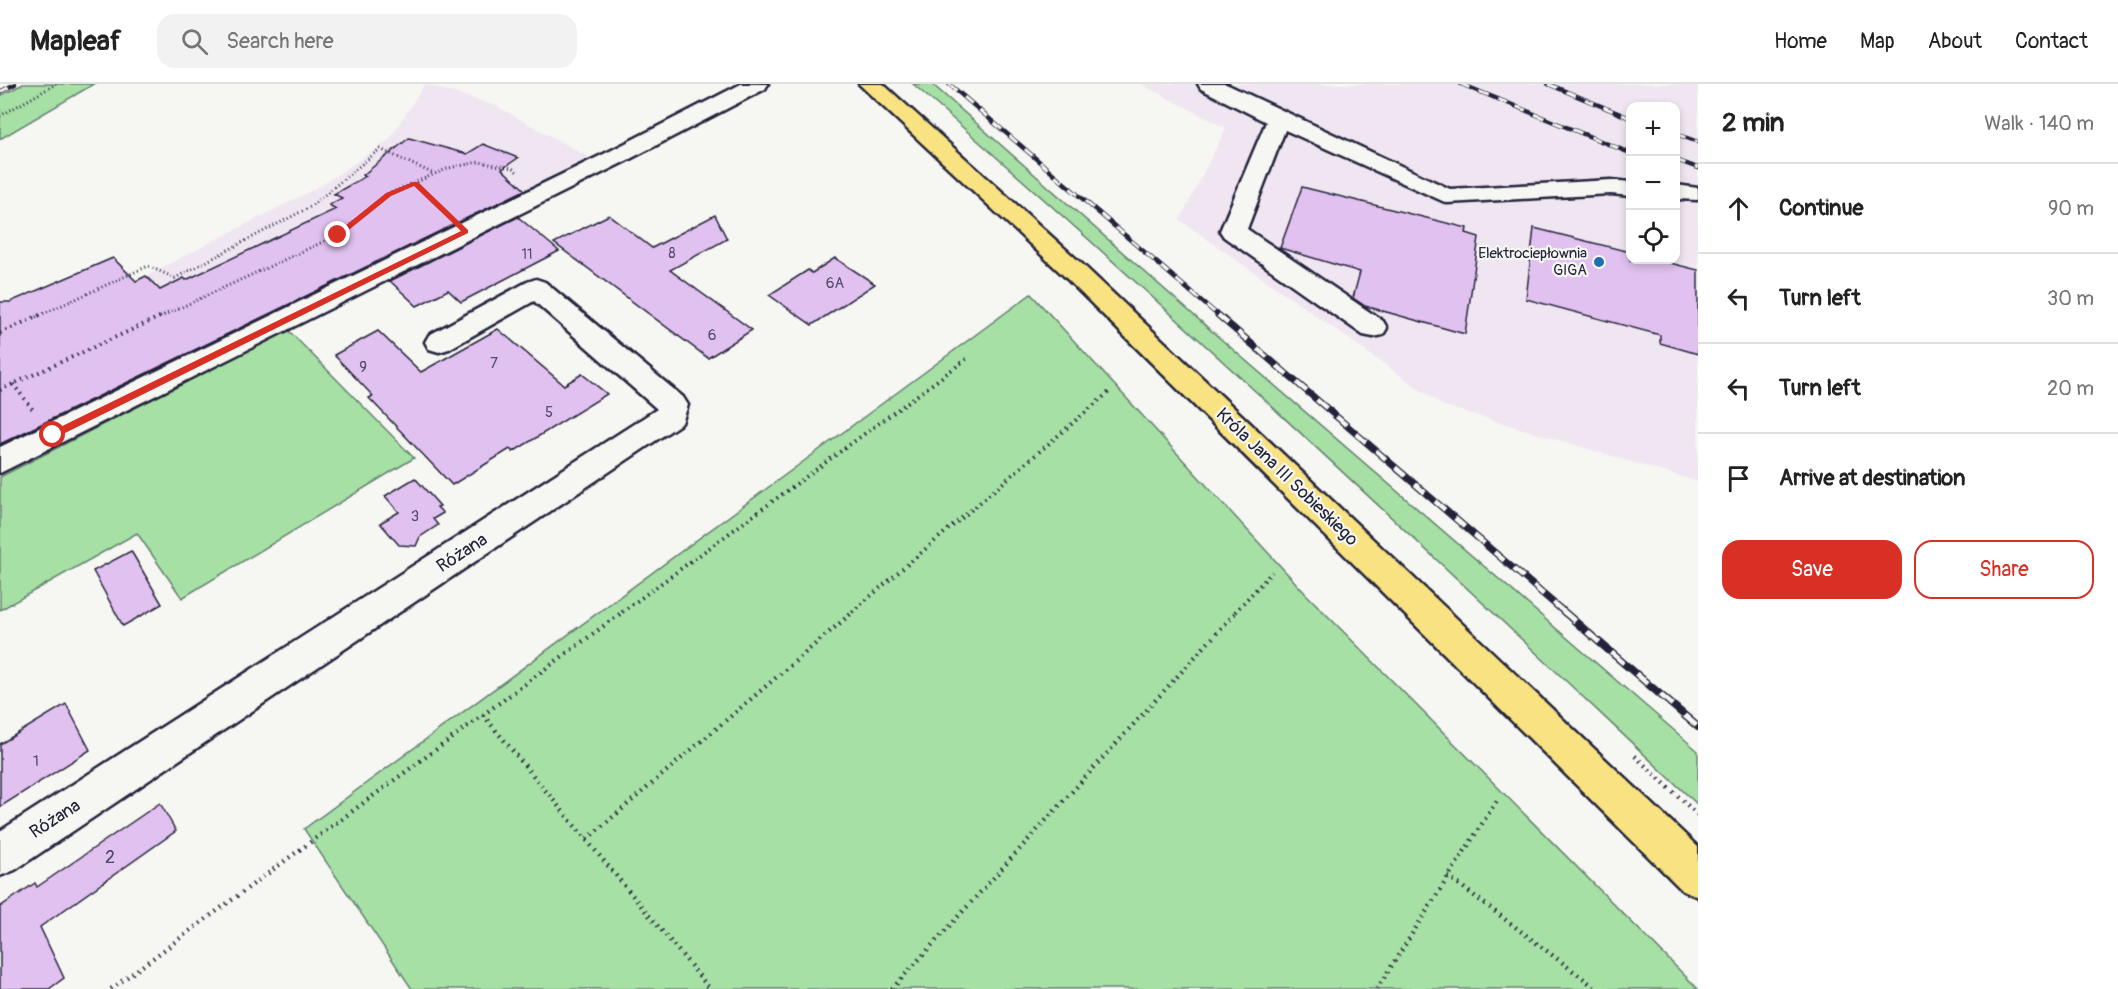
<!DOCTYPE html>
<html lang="en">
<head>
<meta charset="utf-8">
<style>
	:root { --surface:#fff; --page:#f2f2f2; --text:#222; --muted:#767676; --line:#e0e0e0; --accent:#d93025 }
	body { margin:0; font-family:Pangolin,sans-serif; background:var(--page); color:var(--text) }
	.controls { position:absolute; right:18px; top:18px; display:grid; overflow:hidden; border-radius:12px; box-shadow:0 3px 9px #0003 }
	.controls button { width:54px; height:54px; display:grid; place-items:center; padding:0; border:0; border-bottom:2px solid var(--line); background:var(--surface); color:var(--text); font:30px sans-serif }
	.stop { position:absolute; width:18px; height:18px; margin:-14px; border:4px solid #d93025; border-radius:50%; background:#fff }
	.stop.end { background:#d93025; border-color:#fff; box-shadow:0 2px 6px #0008 }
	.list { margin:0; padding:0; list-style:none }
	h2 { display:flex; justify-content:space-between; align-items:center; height:78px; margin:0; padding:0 24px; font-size:26px }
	h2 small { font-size:20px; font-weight:400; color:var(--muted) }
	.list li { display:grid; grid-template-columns:39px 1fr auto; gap:18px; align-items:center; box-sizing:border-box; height:90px; padding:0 24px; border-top:2px solid var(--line) }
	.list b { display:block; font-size:22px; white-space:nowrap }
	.list em { font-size:20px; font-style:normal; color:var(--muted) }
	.actions { display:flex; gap:12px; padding:18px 24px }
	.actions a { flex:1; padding:14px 0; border:2px solid var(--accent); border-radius:18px; text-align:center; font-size:21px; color:var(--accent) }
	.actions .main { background:var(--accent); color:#fff }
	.icon { flex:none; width:33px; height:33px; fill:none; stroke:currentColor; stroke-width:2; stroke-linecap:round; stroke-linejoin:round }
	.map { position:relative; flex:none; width:1698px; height:905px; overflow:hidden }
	header { display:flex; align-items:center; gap:36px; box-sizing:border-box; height:84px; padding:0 30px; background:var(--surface); border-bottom:2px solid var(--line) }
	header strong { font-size:28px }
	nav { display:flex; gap:33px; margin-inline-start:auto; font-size:21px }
	.search { width:420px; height:54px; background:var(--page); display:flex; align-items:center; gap:15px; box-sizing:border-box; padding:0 21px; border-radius:18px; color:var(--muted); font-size:22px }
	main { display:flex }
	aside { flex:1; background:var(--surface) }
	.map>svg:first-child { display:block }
</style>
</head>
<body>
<header>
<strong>Mapleaf</strong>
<div class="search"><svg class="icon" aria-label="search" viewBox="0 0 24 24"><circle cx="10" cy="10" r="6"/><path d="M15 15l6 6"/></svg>Search here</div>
<nav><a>Home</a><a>Map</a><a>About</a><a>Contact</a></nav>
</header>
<main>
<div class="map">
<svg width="1698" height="905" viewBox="0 0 1698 905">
	<rect width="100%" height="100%" fill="#f6f6f2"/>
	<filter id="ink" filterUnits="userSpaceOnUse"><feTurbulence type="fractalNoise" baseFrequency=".0167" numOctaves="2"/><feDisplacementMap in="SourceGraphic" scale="12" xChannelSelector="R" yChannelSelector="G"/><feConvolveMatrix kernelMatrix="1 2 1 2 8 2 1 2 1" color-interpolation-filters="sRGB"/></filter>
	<g filter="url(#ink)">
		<g fill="#f0e6f1" fill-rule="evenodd">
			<polygon points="425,0 494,21 602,80 0,388 0,267 322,101 389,56"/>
			<path d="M1141 0H1698V398L1442 321 1180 136 1226 44ZM1630 22H1676V176H1630Z"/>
		</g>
		<g fill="#a6e0a5" stroke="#648170" stroke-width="1.5">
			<polygon points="23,0 94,0 0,55 0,12"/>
			<path d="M913 0H932L1223 257 1698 667V721C1439 478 1181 233 913 0Z"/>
			<polygon points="1031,210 1305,509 1698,905 412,905 304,745"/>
			<polygon points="288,246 414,374 182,514 137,449 0,526 0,393"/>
		</g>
		<g fill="#e1c1ef" stroke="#22223b" stroke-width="1.5">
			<polygon points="409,54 467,70 483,60 518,74 502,85 525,106 0,360 0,218 10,218 113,174 136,197 146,192 160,206 184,194 186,196 336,125 329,121 342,114 334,110 366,92 363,91"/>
			<polygon points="1302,103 1467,144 1466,149 1479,153 1465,250 1365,222 1353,214 1360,188 1280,164"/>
			<polygon points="609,131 652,164 715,131 727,155 670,186 752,246 708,274 554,159"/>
			<polygon points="518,133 559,167 461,218 448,206 417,222 390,197"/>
			<polygon points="1534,144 1630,168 1630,176 1658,176 1698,186 1698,270 1660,259 1660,251 1526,215"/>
			<polygon points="835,174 875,200 812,241 769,211 808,186 812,189"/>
			<polygon points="498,245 564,301 582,290 607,310 513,368 510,365 452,401 369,314 373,312 334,271 378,247 421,288"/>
			<polygon points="415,394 440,422 437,423 443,429 433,435 438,441 420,453 416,462 399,461 380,439 399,428 385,412"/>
			<polygon points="131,467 162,520 123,542 93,487"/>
			<polygon points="66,620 90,666 0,723 0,660"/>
			<polygon points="160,719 176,747 40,843 64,894 49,905 0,905 0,823 35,799 37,803"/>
		</g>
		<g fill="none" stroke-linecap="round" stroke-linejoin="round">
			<g stroke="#22223b" stroke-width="5">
				<g id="minor">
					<polygon points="741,0 768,0 765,5 626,77 0,389 0,363 610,67"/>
					<polygon points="1198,0 1226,0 1450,105 1611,96 1630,98 1630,112 1611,110 1447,119 1285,46 1247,145 1383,237 1387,244 1383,251 1373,253 1363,251 1224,153 1220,147 1266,38 1201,5"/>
					<polygon points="1676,101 1698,104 1698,116 1676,115"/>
					<polygon points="536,195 545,198 683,313 688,321 682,339 15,786 0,792 0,747 657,325 534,217 449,265 439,268 429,265 425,258 429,251 527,198"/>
				</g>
			</g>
			<g stroke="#22223b" stroke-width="5">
				<polygon id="major" points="859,0 883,0 1081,179 1698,763 1698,813 1683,807 1063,191"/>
			</g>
			<g stroke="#22223b" stroke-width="3" stroke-dasharray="1 3" stroke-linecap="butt">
				<polyline points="0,32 56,0"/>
				<polyline points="415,99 443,126"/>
				<polyline points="36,233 148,182 175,194 310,123 380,65 434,90"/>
				<polyline points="160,233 338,151 388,110 449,84 479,78 512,84 519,89"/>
			</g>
			<g stroke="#22223b" stroke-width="4" stroke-dasharray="1.5 4.5" stroke-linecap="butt">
				<polyline points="0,249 40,231"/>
				<polyline points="13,300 34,327"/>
				<polyline points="0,306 164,231"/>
				<polyline points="622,528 969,273"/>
				<polyline points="852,528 1109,308"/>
				<polyline points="1235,528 1272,488"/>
			</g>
			<g stroke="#22223b" stroke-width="4.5" stroke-dasharray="1.5 5" stroke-linecap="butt">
				<polyline points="483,631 710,905"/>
				<polyline points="1635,672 1698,731"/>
				<polyline points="587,755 854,527"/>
				<polyline points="1448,792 1597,905"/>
				<polyline points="111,905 624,527"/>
				<polyline points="892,905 1237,527"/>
				<polyline points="1377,905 1499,713"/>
			</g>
			<use href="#minor" fill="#f6f6f2" fill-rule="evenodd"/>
			<use href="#major" fill="#f8e281" fill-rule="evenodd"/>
			<g stroke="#22223b" stroke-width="4.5">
				<g id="rail-far2">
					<polyline points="949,0 1220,233"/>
					<polyline points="1461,0 1630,69"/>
					<polyline points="1548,0 1630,34"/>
					<polyline points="0,8 15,0"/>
					<polyline points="1676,50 1698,58"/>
					<polyline points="1676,76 1698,84"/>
				</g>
			</g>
			<g stroke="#22223b" stroke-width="7">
				<polyline id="rail-far1" points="1218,231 1564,528"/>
			</g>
			<g stroke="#22223b" stroke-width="8">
				<polyline id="rail" points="1563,527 1698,643"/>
			</g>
			<use href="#rail-far2" stroke="#f6f6f2" stroke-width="3" stroke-dasharray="10" stroke-linecap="butt"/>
			<use href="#rail-far1" stroke="#f6f6f2" stroke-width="4.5" stroke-dasharray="13" stroke-linecap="butt"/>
			<use href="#rail" stroke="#f6f6f2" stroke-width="5" stroke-dasharray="16" stroke-linecap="butt"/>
		</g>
	</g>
	<polygon fill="#d93025" points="413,98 418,98 468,146 468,149 57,353 50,353 50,348 461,147 414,102 391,112 340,153 335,153 335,150 386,109"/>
	<circle fill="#1f6fb2" stroke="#f6f6f2" stroke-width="2" cx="1599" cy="178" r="6"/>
	<g text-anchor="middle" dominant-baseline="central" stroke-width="4.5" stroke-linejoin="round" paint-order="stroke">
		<g font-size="14" fill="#524a68">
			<text x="672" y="169">8</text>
			<text x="527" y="170">11</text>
		</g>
		<g font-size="15" fill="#22223b" stroke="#f6f6f2" text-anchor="end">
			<text x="1587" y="169">Elektrociepłownia<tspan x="1587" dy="17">GIGA</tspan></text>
		</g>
		<g font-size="15" fill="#524a68">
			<text x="835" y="199">6A</text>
			<text x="712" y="251">6</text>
			<text x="494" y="279">7</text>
			<text x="363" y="283">9</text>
			<text x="549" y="328">5</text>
			<text x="415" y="432">3</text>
			<text x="36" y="677">1</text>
		</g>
		<g font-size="18" fill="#22223b" stroke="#f6f6f2">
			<text transform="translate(1287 393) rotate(44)">Króla Jana III Sobieskiego</text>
			<text transform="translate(462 469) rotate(-33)">Różana</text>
			<text transform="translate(55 735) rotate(-33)">Różana</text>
		</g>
		<g font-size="18" fill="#524a68">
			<text x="110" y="773">2</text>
		</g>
	</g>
</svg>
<div class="controls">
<button>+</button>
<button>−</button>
<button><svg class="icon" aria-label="locate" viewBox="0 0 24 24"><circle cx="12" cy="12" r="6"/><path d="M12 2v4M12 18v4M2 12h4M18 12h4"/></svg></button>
</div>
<div class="stop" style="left:53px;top:351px"></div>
<div class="stop end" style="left:338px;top:151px"></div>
</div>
<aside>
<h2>2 min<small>Walk · 140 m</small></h2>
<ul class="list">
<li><svg class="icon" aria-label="ahead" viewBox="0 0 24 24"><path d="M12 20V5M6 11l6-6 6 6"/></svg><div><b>Continue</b></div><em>90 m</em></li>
<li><svg class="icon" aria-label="left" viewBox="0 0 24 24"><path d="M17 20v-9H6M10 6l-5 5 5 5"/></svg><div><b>Turn left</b></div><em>30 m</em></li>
<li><svg class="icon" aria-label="left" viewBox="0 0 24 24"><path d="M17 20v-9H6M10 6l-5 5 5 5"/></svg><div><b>Turn left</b></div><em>20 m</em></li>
<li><svg class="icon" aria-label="arrive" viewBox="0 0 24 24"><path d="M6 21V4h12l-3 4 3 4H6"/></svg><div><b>Arrive at destination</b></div></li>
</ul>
<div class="actions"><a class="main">Save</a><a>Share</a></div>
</aside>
</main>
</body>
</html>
